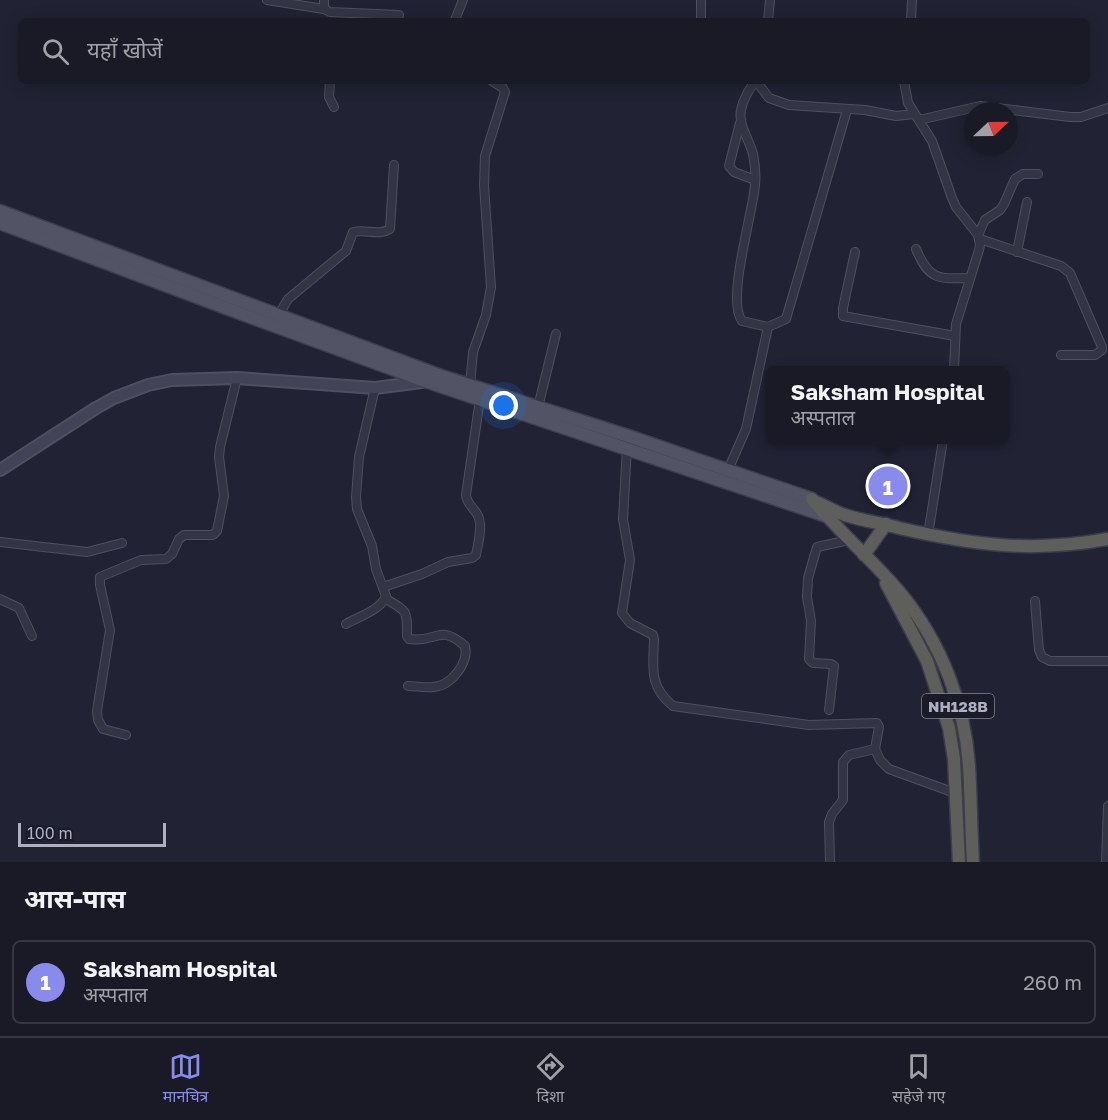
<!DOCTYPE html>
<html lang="hi">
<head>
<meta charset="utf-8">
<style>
	:root { --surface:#191a26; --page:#262732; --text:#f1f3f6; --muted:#9fa1a7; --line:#373843; --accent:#888bec }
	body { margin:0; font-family:"Golos Text","Noto Sans Devanagari",sans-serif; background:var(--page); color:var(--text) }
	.compass { position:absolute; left:964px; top:102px; width:54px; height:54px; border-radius:50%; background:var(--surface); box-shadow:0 3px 15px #0003; rotate:68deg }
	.scale { position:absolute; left:18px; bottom:15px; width:148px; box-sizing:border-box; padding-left:6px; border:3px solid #aeafc1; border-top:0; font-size:16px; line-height:21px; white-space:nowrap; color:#aeafc1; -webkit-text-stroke:4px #1a1a29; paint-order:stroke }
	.you { position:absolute; left:504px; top:406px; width:21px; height:21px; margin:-15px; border:4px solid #fff; border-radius:50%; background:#1a73e8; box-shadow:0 0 0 9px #1a73e833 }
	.badge { display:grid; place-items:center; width:39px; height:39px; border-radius:50%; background:var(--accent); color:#fff; font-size:20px; font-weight:700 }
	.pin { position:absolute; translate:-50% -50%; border:3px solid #fff; box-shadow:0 2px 6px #0006 }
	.popup { position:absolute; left:766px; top:366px; width:243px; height:78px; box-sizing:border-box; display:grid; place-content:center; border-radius:9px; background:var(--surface); filter:drop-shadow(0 2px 4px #0005); font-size:20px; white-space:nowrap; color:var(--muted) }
	.popup b { font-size:22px; color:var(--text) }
	.popup::after { content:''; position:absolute; left:50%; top:100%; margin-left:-12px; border:12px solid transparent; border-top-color:var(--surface) }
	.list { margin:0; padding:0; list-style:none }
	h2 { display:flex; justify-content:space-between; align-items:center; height:78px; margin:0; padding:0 24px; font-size:26px }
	h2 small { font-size:20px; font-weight:400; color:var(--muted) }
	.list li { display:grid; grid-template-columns:39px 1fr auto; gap:18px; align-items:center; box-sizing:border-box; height:84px; margin:0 12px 12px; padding:0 12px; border:2px solid var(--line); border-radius:9px }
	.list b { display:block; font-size:22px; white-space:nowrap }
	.list p { margin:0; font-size:20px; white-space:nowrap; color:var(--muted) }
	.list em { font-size:20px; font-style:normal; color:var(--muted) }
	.icon { flex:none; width:33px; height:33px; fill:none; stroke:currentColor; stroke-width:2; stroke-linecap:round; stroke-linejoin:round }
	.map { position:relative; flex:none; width:1108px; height:862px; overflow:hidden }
	.search { position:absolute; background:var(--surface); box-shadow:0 3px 15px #0003; left:18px; right:18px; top:18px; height:66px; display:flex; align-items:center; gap:15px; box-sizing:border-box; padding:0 21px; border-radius:9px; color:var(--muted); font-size:22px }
	.sheet { height:174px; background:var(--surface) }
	nav { display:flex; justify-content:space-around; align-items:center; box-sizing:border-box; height:84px; border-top:2px solid var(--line); background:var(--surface); font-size:16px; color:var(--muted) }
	nav a { display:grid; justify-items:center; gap:3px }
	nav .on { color:var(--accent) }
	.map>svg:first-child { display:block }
</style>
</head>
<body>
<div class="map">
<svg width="1108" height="862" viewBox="0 0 1108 862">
	<defs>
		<filter id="shadow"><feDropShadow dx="4" dy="4" stdDeviation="0" flood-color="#0009"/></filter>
	</defs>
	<rect width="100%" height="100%" fill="#212233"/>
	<polygon fill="#3d3f54" stroke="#1c1c2b" stroke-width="1.5" filter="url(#shadow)" points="884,479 895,481 892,499 882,497"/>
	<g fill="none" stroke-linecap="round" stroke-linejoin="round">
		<g stroke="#4f4f5f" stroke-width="10">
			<g id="minor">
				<polyline points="267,0 324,9"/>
				<polyline points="324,0 324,9 330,12 399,15"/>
				<polyline points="455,20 463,0"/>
				<polyline points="701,21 701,0"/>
				<polyline points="768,21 770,0"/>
				<polyline points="911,21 912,0"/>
				<polyline points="330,81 329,97 334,107"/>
				<path d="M755 81C749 90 743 99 741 110 738 125 749 139 753 154 755 164 756 175 755 185 753 213 726 300 742 321L768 327"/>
				<polyline points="756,81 769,98 789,105 865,110 896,116 914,114"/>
				<polyline points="904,81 908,103 932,141 952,198 956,207 978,235 980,245 979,250 956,324 954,370"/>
				<polyline points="919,120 980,106 1070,117 1081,117 1108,108"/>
				<polyline points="740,123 729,166 734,172 755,180"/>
				<polyline points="978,235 985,220 1000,210 1004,204 1015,179 1023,174 1038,174"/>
				<polyline points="980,239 1061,266 1070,273 1102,347 1102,350 1095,355 1061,355"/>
				<path d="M916 249C929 280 938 279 970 278"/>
				<polyline points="855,252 843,308 843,316 955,336"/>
				<polyline points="1017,252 1027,202"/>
				<path d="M277 318 288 299 346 251 353 232C366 229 379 236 390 229L394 165"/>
				<polyline points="470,385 473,352 486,315 491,287 484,185 485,156 505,92 503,88 492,81"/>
				<polyline points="538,407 556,334"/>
				<path d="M627 447 623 519 630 560 622 613 630 623 653 635 654 640C653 668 649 687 673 706L809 725 877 723 879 727 875 749 880 760 889 769 955 793"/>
				<polyline points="728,470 746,429 768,327 786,319 847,110"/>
				<polyline points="928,535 943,440"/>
				<polyline points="0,542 87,552 122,543"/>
				<path d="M383 587 422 574 448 562 472 558 476 555C478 545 483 525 478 516 474 507 467 505 466 495L480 399"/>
				<polyline points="0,599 19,608 32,636"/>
				<path d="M386 599C408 612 407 610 407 636L409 639C438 643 439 623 465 646 469 663 451 686 433 687 425 688 416 686 408 686"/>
				<polyline points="1035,601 1039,650 1042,657 1050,661 1108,661"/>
				<path d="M346 624C358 617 382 609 386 596L376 569 372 546 357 509 356 497 359 457 375 388"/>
				<polyline points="829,710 834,666 831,664 813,663 809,659 811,621 807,597 808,578 817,547 849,540"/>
				<polyline points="126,735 103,729 98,720 97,711 110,630 100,585 100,577 141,560 166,559 172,554 179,539 184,535 213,535 217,531 224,496 219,457 220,447 237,378"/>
				<polyline points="830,862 829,822 832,814 843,800 843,762 849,755 875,749"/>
				<polyline points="1106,862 1108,806"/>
			</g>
		</g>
		<g stroke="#4f4f5f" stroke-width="14">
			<polyline id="secondary" points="0,470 96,408 114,398 148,385 172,380 237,378 375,388 429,381"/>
		</g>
		<g stroke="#3e3e4e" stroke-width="15">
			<g id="primary">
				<polyline points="0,211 444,377 628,436 812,499"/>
				<polyline points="0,223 234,311 428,382 826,516 830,516"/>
			</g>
		</g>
		<g stroke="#3c3c4c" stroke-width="15">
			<g id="trunk">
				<path d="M812 499C840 533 874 561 902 595 941 643 965 705 969 766 971 798 971 830 973 862"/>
				<path d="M816 502C826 506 835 512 845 515 863 521 881 523 899 528 973 545 1032 553 1108 539"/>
				<polyline points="864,555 886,524"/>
				<polyline points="886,583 927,661 949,728 954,759 959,862"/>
			</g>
		</g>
		<use href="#minor" stroke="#343544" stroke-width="8"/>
		<use href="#secondary" stroke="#424357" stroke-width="10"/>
		<use href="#primary" stroke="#525364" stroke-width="12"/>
		<use href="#trunk" stroke="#5e5e5b" stroke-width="12"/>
	</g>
	<g text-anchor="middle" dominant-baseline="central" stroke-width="4.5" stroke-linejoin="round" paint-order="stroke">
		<rect fill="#1a1a29" stroke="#828293" stroke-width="1.5" x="922" y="694" width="72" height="24" rx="4.5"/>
		<g font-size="15" font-weight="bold" fill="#aeafc1">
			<text x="958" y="706">NH128B</text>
		</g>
	</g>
</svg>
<svg class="compass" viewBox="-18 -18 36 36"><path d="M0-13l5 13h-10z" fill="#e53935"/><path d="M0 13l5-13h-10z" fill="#9fa1a7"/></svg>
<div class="scale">100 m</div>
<div class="you"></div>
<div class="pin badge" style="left:888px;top:486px">1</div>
<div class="popup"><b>Saksham Hospital</b>अस्पताल</div>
<div class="search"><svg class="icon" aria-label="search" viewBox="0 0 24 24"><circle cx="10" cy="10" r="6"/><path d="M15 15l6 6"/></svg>यहाँ खोजें</div>
</div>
<section class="sheet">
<h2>आस-पास<small></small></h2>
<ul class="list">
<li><span class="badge">1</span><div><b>Saksham Hospital</b><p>अस्पताल</p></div><em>260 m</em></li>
</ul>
</section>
<nav>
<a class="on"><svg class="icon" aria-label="map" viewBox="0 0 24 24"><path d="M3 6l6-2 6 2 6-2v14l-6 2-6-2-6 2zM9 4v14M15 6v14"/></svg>मानचित्र</a>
<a><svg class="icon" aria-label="directions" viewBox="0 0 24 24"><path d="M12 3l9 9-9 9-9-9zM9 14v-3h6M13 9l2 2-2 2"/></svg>दिशा</a>
<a><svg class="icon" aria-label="saved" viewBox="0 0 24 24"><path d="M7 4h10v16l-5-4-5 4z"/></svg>सहेजे गए</a>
</nav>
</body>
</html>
